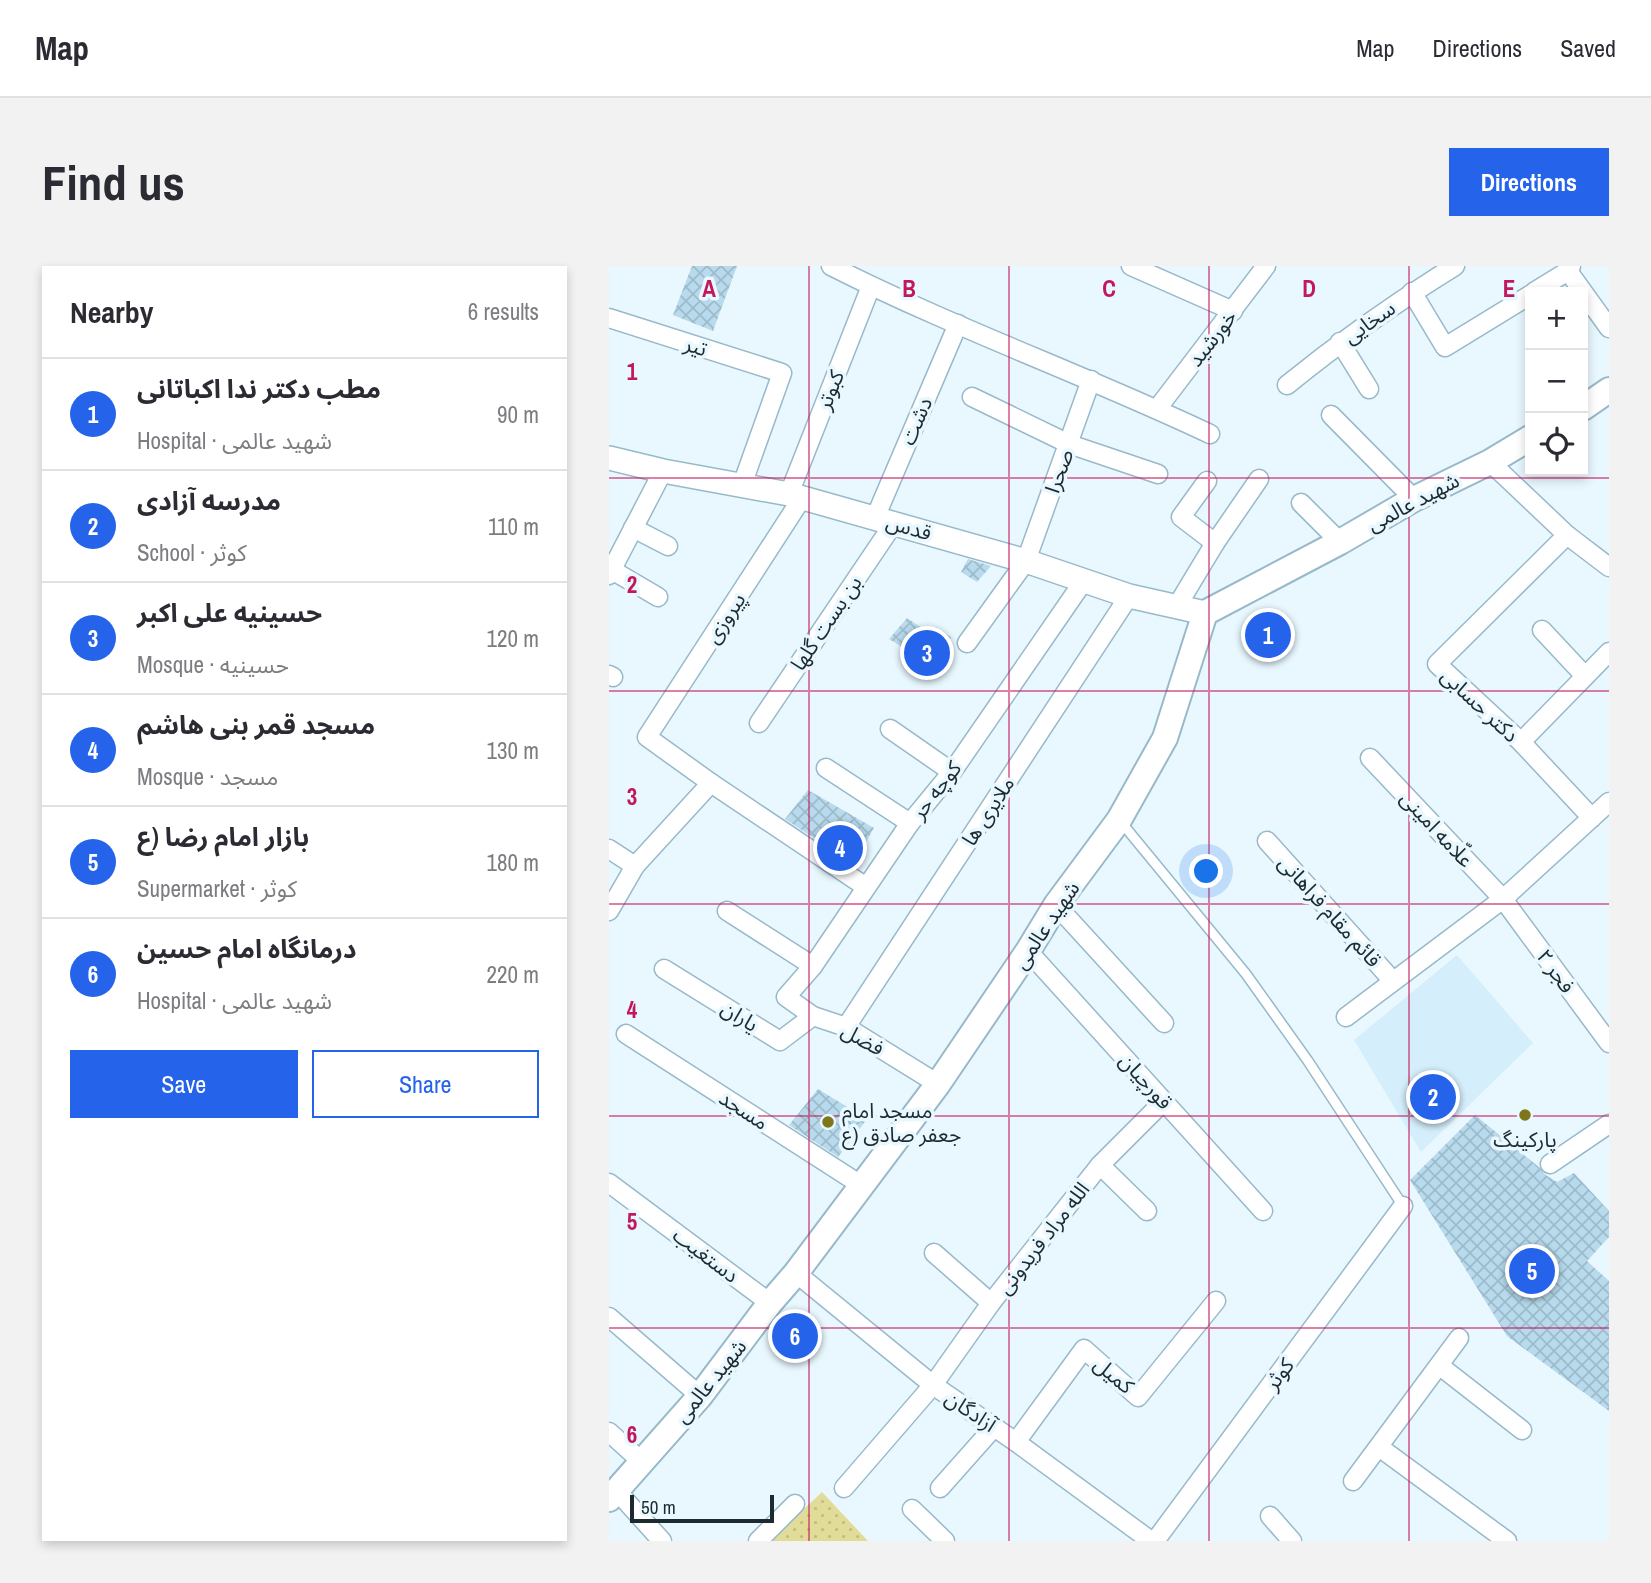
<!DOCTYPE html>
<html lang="en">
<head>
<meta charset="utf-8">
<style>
	:root { --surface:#fff; --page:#f2f2f3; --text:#2b2b33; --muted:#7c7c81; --line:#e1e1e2; --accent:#2563eb }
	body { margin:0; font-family:"Archivo Narrow","Noto Sans Arabic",sans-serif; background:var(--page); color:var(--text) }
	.controls { position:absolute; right:21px; top:21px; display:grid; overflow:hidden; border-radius:0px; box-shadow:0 4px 10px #0003 }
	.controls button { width:63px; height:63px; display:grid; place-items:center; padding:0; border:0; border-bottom:2px solid var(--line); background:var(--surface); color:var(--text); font:35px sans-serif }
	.scale { position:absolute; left:21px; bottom:18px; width:144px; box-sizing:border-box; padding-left:7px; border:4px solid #1d2b31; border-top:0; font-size:19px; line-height:24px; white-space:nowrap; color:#1d2b31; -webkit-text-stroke:5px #e9f8ff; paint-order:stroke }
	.you { position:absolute; left:598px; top:606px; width:24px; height:24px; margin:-18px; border:5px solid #fff; border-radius:50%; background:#1a73e8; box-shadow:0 0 0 10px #1a73e833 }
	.badge { display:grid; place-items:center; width:46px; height:46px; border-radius:50%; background:var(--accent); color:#fff; font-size:23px; font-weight:700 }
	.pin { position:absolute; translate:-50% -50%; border:4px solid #fff; box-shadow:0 2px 7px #0006 }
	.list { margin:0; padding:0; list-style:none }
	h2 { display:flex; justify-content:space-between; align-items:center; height:91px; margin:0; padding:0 28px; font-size:30px }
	h2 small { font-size:23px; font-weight:400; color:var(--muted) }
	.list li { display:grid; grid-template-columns:46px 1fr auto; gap:21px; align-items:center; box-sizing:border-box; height:112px; padding:0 28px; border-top:2px solid var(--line) }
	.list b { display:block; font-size:26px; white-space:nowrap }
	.list p { margin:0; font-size:23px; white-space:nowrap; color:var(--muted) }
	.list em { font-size:23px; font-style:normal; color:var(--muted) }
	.actions { display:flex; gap:14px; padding:21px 28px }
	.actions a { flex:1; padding:16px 0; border:2px solid var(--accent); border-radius:0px; text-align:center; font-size:24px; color:var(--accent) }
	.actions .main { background:var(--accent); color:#fff }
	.icon { flex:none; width:38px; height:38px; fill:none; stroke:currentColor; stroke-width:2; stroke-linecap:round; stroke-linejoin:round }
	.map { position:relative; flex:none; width:1000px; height:1275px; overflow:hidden; border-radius:0px }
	header { display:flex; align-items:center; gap:42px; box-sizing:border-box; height:98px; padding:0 35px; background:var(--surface); border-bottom:2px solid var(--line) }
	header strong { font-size:33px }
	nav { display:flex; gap:38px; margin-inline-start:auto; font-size:24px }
	.intro { display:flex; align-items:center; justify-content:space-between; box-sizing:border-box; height:168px; padding:0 42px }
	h1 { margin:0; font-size:49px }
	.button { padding:18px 32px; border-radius:0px; background:var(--accent); color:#fff; font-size:24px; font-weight:700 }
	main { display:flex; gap:42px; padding:0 42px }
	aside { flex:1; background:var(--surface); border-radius:0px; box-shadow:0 4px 10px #0003 }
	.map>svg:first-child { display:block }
</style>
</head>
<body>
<header>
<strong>Map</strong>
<nav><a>Map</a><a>Directions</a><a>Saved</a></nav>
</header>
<div class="intro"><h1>Find us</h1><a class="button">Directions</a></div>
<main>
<aside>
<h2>Nearby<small>6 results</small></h2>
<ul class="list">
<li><span class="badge">1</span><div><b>مطب دکتر ندا اکباتانی</b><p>Hospital · شهید عالمی</p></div><em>90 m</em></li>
<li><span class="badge">2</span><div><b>مدرسه آزادی</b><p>School · کوثر</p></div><em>110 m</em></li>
<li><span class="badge">3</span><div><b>حسینیه علی اکبر</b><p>Mosque · حسینیه</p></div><em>120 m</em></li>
<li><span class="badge">4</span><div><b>مسجد قمر بنی هاشم</b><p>Mosque · مسجد</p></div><em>130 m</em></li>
<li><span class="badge">5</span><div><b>بازار امام رضا (ع</b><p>Supermarket · کوثر</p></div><em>180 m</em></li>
<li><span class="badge">6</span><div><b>درمانگاه امام حسین</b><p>Hospital · شهید عالمی</p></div><em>220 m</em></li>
</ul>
<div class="actions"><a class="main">Save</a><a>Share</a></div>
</aside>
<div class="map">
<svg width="1000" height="1275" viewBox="0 0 1000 1275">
	<defs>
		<pattern id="grass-dots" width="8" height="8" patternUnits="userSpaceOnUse" patternTransform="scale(1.75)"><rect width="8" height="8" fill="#e1dc98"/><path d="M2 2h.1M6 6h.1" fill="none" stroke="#c1bd83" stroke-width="1.8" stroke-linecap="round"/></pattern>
		<pattern id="building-cross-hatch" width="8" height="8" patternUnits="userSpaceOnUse" patternTransform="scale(1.75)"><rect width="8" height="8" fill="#b7daec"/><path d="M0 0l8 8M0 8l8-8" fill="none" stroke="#9dbbcb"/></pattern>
	</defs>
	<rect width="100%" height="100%" fill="#e9f8ff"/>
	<polygon fill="#d4eefb" points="848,689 924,777 812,886 745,774"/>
	<polygon fill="url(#grass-dots)" points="213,1226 259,1275 161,1275"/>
	<g fill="url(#building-cross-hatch)">
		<polygon points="83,0 128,0 104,65 64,49"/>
		<polygon points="359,293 382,300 368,316 352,306"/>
		<polygon points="298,352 322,368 327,361 342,371 326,401 280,373"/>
		<polygon points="199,524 265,562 244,598 176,553"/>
		<polygon points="209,823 258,853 229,891 180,859"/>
		<polygon points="866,849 931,902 935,908 948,916 965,907 1000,945 1000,971 978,995 1000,1015 1000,1145 898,1070 801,914"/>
	</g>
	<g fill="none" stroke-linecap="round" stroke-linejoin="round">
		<g stroke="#97b9ca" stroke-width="12">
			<polyline id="service" points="512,556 637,708 699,795 794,940"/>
		</g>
		<g stroke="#97b9ca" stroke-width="21">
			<g id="minor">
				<path d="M222 0C345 62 476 109 601 168"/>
				<polyline points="522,0 624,45"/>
				<polyline points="959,5 1000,62"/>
				<polyline points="803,26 836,81 921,29"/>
				<polyline points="925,26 959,5 962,0"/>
				<polyline points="0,52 173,107 133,219"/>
				<polyline points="731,76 760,123"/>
				<path d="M678 119C732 75 786 37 846 0"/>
				<polyline points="363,131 460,178 549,208"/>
				<polyline points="548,143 657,0"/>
				<polyline points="722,149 805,233"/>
				<polyline points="881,196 958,269 1000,301"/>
				<polyline points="598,215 572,251 606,277"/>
				<polyline points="180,228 262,20"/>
				<polyline points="193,232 38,471 102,517 257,621"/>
				<polyline points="692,237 731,276"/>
				<polyline points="266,252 349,58"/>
				<polyline points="24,262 59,280"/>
				<polyline points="958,269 828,398 912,476 983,552"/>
				<polyline points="3,304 49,331"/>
				<polyline points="0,309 54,205"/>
				<polyline points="568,340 606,277 650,213"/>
				<polyline points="933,364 976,410"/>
				<polyline points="358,377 417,295 482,114"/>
				<polyline points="0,409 4,411"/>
				<polyline points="150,457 285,257"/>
				<polyline points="281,463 343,506"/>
				<polyline points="912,476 1000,386"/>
				<polyline points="761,492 894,633 1000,777"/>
				<polyline points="217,502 301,557"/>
				<polyline points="658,575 784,715"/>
				<polyline points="0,583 26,600"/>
				<polyline points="447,639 555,757"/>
				<polyline points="0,645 26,600 102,517"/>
				<polyline points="118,645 204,700"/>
				<polyline points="419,685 654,945"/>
				<polyline points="55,703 171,775 204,750"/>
				<polyline points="737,751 894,633 1000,536"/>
				<polyline points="237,761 520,330"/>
				<polyline points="17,768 252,919"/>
				<polyline points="329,818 237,761 204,750 177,731 204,700 301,557 343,506 474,316"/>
				<polyline points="941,898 1000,858"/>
				<polyline points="491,899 538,945"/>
				<polyline points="0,917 161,1037"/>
				<polyline points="325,987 382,1037"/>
				<polyline points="187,1007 324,1119 407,1176 542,1275"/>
				<polyline points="0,1051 91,1130"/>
				<polyline points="831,1100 913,1164"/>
				<polyline points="0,1166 33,1196"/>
				<polyline points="407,1176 475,1083 529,1131 607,1035"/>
				<polyline points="770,1181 898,1275"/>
				<polyline points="744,1215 850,1072"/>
				<polyline points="235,1222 324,1119 382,1037 491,899 555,835"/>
				<polyline points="331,1222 386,1160"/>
				<polyline points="7,1224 53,1275"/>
				<polyline points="303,1243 336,1275"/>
				<polyline points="661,1250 683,1275"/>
				<polyline points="149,1275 186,1238"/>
				<polyline points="546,1275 794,940"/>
			</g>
		</g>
		<g stroke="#97b9ca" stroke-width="26">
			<polyline id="tertiary" points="0,192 54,205 180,228 417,295 520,330 596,347"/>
		</g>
		<g stroke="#97b9ca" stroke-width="28">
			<g id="secondary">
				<polyline points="974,142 1000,124"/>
				<polyline points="0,1233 91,1130 161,1037 187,1007 329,818 419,685 447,639 510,554 556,472 596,347 731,276 805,233 881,196 921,172"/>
			</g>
		</g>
		<use href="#service" stroke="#fff" stroke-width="9"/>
		<use href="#minor" stroke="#fff" stroke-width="18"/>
		<use href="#tertiary" stroke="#fff" stroke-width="23"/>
		<use href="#secondary" stroke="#fff" stroke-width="24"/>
	</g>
	<path fill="none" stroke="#c2185b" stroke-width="2" stroke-opacity="0.55" d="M200 0V1275M400 0V1275M600 0V1275M800 0V1275M0 212H1000M0 425H1000M0 638H1000M0 850H1000M0 1062H1000"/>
	<g fill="#7e761a" stroke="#e9f8ff" stroke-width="2.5">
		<circle cx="916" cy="849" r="7"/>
		<circle cx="219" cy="856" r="7"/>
	</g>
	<g text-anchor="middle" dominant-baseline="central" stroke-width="7" stroke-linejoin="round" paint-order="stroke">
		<g font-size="21" fill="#1d2b31" stroke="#e9f8ff">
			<text transform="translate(760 56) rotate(-35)">سخایی</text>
			<text transform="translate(603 72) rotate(-52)">خورشید</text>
			<text transform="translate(87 80) rotate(18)">تیر</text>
			<text transform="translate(221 124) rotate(-68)">کبوتر</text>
			<text transform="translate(307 155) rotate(-67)">دشت</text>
			<text transform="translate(450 205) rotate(-70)">صحرا</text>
			<text transform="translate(804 236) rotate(-28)">شهید عالمی</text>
			<text transform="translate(300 261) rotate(16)">قدس</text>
			<text transform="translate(116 352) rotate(-57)">پیروزی</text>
			<text transform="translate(217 357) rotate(-56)">بن بست گلها</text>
			<text transform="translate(871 439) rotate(43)">دکتر حسابی</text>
			<text transform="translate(327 524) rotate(-52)">کوچه حر</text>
			<text transform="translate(379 545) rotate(-57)">ملایری ها</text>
			<text transform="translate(828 563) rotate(47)">علّامه امینی</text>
			<text transform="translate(721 645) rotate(48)">قائم مقام فراهانی</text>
			<text transform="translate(437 659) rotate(-56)">شهید عالمی</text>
			<text transform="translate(947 705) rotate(54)">فجر ۲</text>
			<text transform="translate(131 750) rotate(32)">یاران</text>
			<text transform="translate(254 773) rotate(29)">فضل</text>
			<text transform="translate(537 815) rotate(48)">قورچیان</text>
			<text transform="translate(135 844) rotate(33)">مسجد</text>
			<text transform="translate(434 972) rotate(-52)">الله مراد فریدونی</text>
			<text transform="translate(97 989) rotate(37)">دستغیب</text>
			<text transform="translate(670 1108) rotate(-53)">کوثر</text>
			<text transform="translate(505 1109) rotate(40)">کمیل</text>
			<text transform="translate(101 1115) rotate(-51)">شهید عالمی</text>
			<text transform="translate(362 1145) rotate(34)">آزادگان</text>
		</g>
		<g font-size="21" fill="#1d2b31" stroke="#e9f8ff" text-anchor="start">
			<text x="233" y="844">مسجد امام<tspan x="233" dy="24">جعفر صادق (ع</tspan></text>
			<text x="916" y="873" text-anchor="middle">پارکینگ</text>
		</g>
	</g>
	<g font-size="23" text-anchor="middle" font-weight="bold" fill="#c2185b" stroke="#e9f8ff" stroke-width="7" stroke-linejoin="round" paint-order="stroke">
		<text x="100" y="31">A</text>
		<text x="300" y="31">B</text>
		<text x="500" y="31">C</text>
		<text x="700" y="31">D</text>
		<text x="900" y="31">E</text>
		<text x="23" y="114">1</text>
		<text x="23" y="327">2</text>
		<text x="23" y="539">3</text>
		<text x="23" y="752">4</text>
		<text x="23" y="964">5</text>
		<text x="23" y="1177">6</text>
	</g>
</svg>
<div class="controls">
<button>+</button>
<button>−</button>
<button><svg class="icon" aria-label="locate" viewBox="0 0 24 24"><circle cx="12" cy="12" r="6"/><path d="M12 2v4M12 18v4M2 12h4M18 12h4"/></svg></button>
</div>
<div class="scale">50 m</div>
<div class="you"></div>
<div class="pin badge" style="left:659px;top:369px">1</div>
<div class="pin badge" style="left:824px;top:831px">2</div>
<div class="pin badge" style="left:318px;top:387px">3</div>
<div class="pin badge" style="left:231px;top:582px">4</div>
<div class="pin badge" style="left:923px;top:1005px">5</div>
<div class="pin badge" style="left:186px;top:1070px">6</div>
</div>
</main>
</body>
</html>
